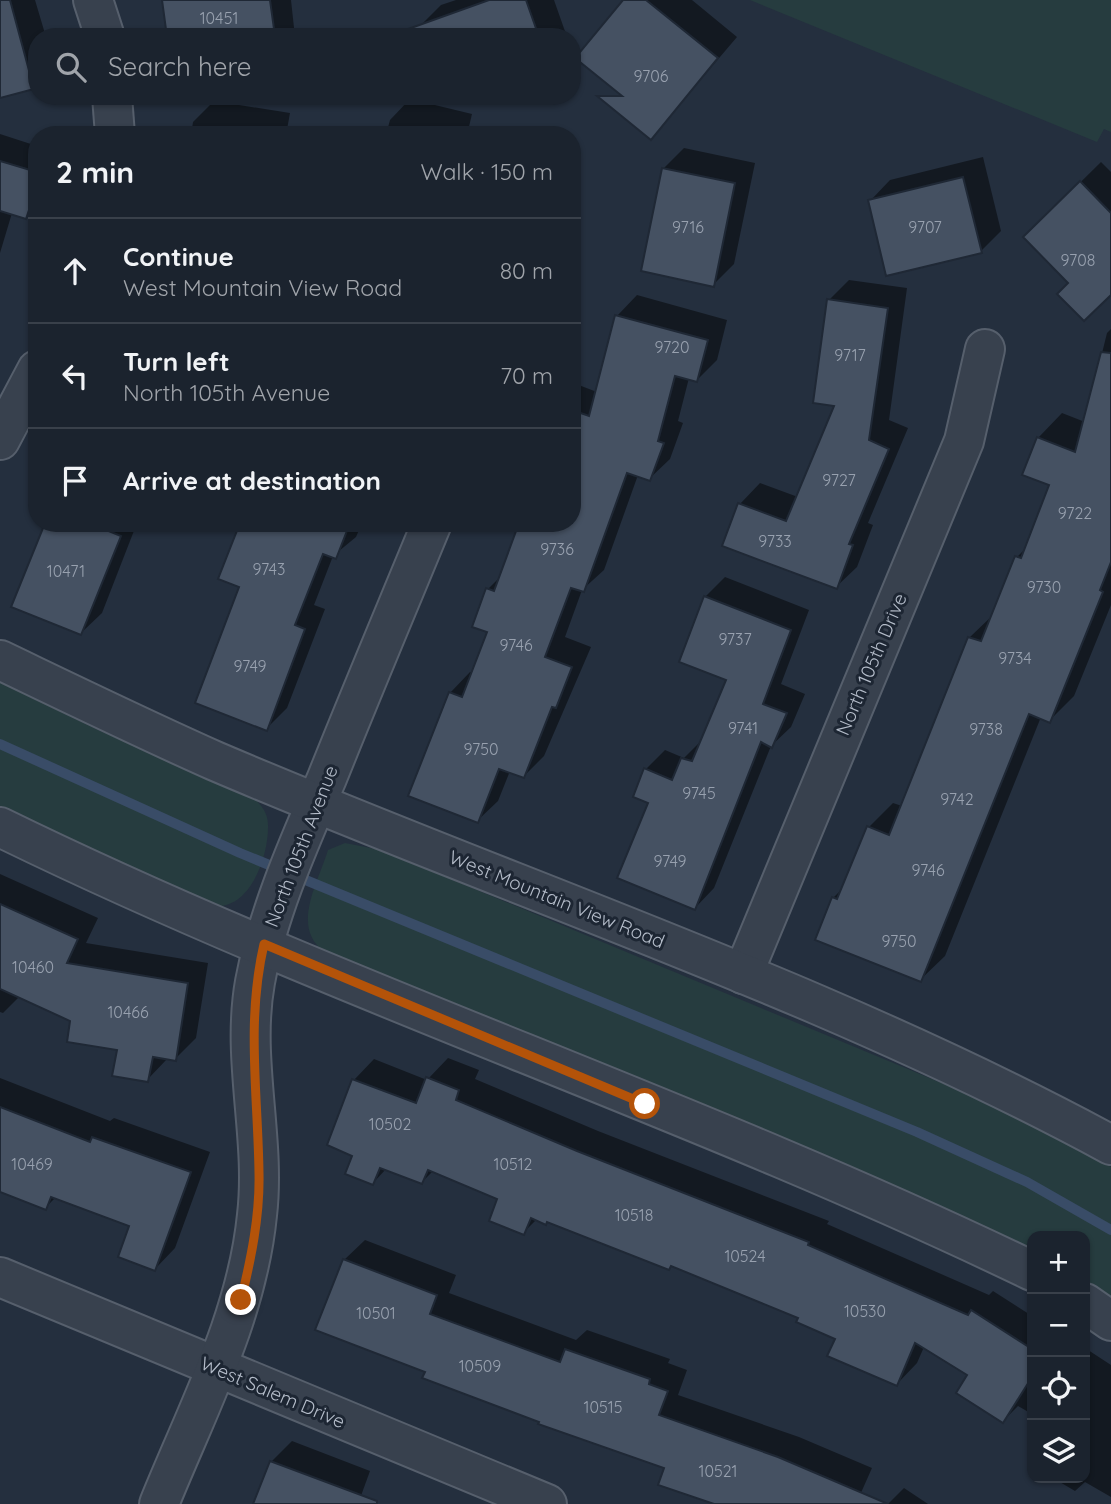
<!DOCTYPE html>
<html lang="en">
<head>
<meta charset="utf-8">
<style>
	:root { --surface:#1b232e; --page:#242b36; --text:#f1f3f6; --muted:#a0a4aa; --line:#39404a }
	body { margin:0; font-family:Quicksand,sans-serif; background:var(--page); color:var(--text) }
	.controls { position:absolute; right:21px; bottom:21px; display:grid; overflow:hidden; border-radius:14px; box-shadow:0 2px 5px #0004 }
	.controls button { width:63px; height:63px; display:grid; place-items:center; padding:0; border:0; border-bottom:2px solid var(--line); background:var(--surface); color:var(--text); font:35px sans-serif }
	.stop { position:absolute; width:21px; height:21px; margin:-16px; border:5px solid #b45309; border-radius:50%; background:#fff }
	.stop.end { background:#b45309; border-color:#fff; box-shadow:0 2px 7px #0008 }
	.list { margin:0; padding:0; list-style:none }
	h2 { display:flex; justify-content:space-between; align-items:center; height:91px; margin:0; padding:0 28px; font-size:30px }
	h2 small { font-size:23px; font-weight:400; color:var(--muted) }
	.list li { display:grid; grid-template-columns:46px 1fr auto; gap:21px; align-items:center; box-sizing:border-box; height:105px; padding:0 28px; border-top:2px solid var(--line) }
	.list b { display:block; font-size:26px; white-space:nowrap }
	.list p { margin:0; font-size:23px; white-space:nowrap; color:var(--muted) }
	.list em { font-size:23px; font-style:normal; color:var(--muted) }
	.icon { flex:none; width:38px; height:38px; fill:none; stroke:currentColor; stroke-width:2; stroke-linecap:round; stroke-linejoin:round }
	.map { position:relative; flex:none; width:1111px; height:1504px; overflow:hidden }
	.search { position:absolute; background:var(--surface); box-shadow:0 2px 5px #0004; left:28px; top:28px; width:553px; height:77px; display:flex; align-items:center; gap:18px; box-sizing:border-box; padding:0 24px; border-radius:28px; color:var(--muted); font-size:26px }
	.panel { position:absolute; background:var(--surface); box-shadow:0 2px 5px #0004; left:28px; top:126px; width:553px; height:406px; border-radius:28px }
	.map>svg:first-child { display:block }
</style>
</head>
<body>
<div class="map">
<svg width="1111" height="1504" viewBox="0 0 1111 1504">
	<rect width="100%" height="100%" fill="#242f3e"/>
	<g fill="#263c3f">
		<polygon points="750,0 1111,0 1111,132 1104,129 1097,142"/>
		<path d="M0 682 98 730 252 797C261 804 268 813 268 825 269 856 250 911 212 906L0 809Z"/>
		<path d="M345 843 381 850 1004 1109 1097 1159 1111 1167V1304L1085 1288V1236H1032V1257L325 952C290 928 318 883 328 850Z"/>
	</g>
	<g fill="#0007">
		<polygon points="0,0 35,0 46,37 37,37 37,84 0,97"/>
		<polygon points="164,0 291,0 295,37 184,37"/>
		<polygon points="456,0 554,0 567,37 424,37 420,26 441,5"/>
		<polygon points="625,0 692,0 737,37 651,138 612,106 622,94"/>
		<polygon points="410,99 472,114 467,135 386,135 390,120"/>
		<polygon points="214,101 290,113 286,135 191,135 193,122"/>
		<polygon points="0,134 37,146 37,206 26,217 12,213 0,253"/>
		<polygon points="684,148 755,163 734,264 713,285 663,169"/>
		<polygon points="983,157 1001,231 981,251 870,201 890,180"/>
		<polygon points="1101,162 1111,172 1111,292 1070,283 1025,237"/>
		<polygon points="849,280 907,288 889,420 908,428 868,523 873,525 857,567 836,587 740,504 760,483 798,497 836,404 829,300"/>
		<polygon points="637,295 727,320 717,360 697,380 689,378 678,421 683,423 670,459 649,479 638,475 604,570 582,590 565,637 591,647 544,756 524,776 510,771 498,801 477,821 450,693 470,672 473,673 489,631 488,589 502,575 572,523 572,387 576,384 597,392 617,316"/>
		<polygon points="1111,329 1111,605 1074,696 1049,721 1041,717 945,956 920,980 833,898 844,887 869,827 893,803 902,806 970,637 994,614 1017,557 1028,546 1052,484 1038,438 1062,413 1085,422 1107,333"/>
		<polygon points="47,523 137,523 102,613 81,633"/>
		<polygon points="242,523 362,523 356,537 333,556 314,605 325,609 287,708 266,729 241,586"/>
		<polygon points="725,577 809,610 781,684 805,694 791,727 771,746 714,888 695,908 650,802 646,769 665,750 684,758 703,739 729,679 705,597"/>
		<polygon points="0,874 98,918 86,943 208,963 196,1038 175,1059 168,1058 147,1080 119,1049 72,1020 20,996 3,1013 0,1012"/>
		<polygon points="448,1058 479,1070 475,1079 598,1131 829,1221 827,1224 989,1295 993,1291 1032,1316 1032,1414 1018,1406 1003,1421 969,1375 924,1347 917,1363 897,1384 837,1338 800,1317 672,1265 548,1220 537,1219 523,1233 500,1198 433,1171 422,1182 387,1168 373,1183 355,1155 354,1080 374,1059 427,1080"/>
		<polygon points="0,1078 110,1121 114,1118 210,1152 175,1248 155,1269 132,1225 56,1197 45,1208 0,1190"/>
		<polygon points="365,1240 456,1275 449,1293 576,1340 587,1330 670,1359 668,1363 687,1370 678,1395 799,1437 872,1468 856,1504 719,1504 666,1467 541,1421 427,1371 344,1260"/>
		<polygon points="1085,1348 1111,1365 1111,1497 1085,1482 1075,1491 1053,1478 1085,1478"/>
		<polygon points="292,1441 370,1471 358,1504 255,1504 271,1462"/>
		<polygon points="904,1488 928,1504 888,1504"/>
	</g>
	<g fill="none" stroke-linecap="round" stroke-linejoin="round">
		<polyline stroke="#394c67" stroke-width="10" points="0,744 240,853 917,1132 1027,1182 1111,1230"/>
	</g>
	<g fill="#455162" stroke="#1f2835" stroke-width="2">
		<polygon points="0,0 10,0 34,89 0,98"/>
		<polygon points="162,0 270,0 275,36 167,37"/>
		<polygon points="489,0 526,0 539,37 398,37 397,33"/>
		<polygon points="623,0 646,0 718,58 651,140 597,96 622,96 575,58"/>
		<polygon points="0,161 37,172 37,186 26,219 0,211"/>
		<polygon points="662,168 735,183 714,287 641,271"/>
		<polygon points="963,177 982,253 886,276 868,200"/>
		<polygon points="1080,181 1111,213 1111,295 1084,321 1057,294 1068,283 1023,237"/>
		<polygon points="827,299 888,308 869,440 889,449 849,544 853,545 837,589 722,546 738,503 786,521 834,406 813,403"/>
		<polygon points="615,315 708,340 697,382 675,376 658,441 664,443 650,481 627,473 584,592 571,588 545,657 572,667 556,708 552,707 524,778 499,769 478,823 408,796 449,692 462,697 487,632 472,627 486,588 494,591 519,523 572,523 572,410 589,416"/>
		<polygon points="1101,352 1111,353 1111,562 1100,590 1103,592 1050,723 1029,714 921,982 815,940 832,897 837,899 867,826 889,835 968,637 981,641 1015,556 1021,558 1049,485 1022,475 1037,437 1075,452"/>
		<polygon points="45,523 89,523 121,536 81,635 11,607"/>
		<polygon points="240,523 350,523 336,559 323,554 295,625 305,629 267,731 195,703 239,587 218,579"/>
		<polygon points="704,596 791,630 763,704 787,713 772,748 761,742 695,910 617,878 648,803 633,797 644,768 672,780 681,758 692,761 726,680 679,662"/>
		<polygon points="0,904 78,939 67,963 188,983 176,1061 153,1057 148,1082 112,1076 117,1050 67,1042 70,1021 0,989"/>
		<polygon points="426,1077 459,1090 456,1100 577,1151 809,1242 808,1245 968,1315 971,1310 1032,1349 1032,1377 1003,1423 956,1393 967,1375 915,1343 897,1386 827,1356 835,1339 796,1322 798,1318 671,1266 669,1270 547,1222 546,1225 531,1218 524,1235 489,1221 497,1199 428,1170 422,1184 380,1168 373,1185 345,1174 352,1156 327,1145 352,1079 416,1103"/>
		<polygon points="0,1107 90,1142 92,1137 191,1172 155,1271 118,1257 129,1226 51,1197 46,1210 0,1192"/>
		<polygon points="343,1259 437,1295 430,1314 560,1362 565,1349 650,1379 649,1384 668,1391 659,1415 778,1457 888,1504 714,1504 658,1485 664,1468 538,1424 539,1422 422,1378 425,1372 315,1330"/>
		<polygon points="270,1461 377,1501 377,1504 253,1504"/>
	</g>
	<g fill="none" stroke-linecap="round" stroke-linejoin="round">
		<g stroke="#565f6c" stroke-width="42">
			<g id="minor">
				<polyline points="93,0 105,37"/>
				<polyline points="112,96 115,135"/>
				<polyline points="0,440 37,370"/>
				<polyline points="743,974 964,441 985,349"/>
				<polyline points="0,1277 547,1504"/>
				<path d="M159 1504C197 1410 247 1317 257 1215 266 1138 241 1059 255 982 268 912 299 843 327 778 361 693 397 608 432 523"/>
			</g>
		</g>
		<g stroke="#565f6c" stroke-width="42">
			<g id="tertiary">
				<path d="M0 660C71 694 143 729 215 761 514 889 825 990 1111 1145"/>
				<path d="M0 827C337 992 695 1108 1032 1271"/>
				<polyline points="1085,1303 1111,1321"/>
			</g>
		</g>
		<use href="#minor" stroke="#38414e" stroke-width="38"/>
		<use href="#tertiary" stroke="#38414e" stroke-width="38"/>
	</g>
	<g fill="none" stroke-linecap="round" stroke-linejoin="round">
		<path stroke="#b45309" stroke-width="9" d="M241 1300C251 1259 260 1216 259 1173 258 1095 246 1022 264 944L645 1104"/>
	</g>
	<g text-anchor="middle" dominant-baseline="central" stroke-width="6" stroke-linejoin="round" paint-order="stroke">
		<g font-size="16" fill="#98a1af">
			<text x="219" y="18">10451</text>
			<text x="651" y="76">9706</text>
			<text x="688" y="227">9716</text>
			<text x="925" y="227">9707</text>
			<text x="1078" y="260">9708</text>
			<text x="672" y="347">9720</text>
			<text x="850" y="355">9717</text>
			<text x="839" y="480">9727</text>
			<text x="1075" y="513">9722</text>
			<text x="775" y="541">9733</text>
			<text x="557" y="549">9736</text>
			<text x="269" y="569">9743</text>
			<text x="66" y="571">10471</text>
			<text x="1044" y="587">9730</text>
			<text x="735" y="639">9737</text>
			<text x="516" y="645">9746</text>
			<text x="1015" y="658">9734</text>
			<text x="250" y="666">9749</text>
			<text x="743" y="728">9741</text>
			<text x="986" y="729">9738</text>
			<text x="481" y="749">9750</text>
			<text x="699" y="793">9745</text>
			<text x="957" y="799">9742</text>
			<text x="670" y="861">9749</text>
			<text x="928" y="870">9746</text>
			<text x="899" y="941">9750</text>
			<text x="33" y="967">10460</text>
			<text x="128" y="1012">10466</text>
			<text x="390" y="1124">10502</text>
			<text x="32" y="1164">10469</text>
			<text x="513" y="1164">10512</text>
			<text x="634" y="1215">10518</text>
			<text x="745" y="1256">10524</text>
			<text x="865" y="1311">10530</text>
			<text x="376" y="1313">10501</text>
			<text x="480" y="1366">10509</text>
			<text x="603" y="1407">10515</text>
			<text x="718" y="1471">10521</text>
		</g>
		<g font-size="19" fill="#b4bcc9" stroke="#1d2633">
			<text transform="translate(871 664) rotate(-67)">North 105th Drive</text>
			<text transform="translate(301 846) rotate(-69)">North 105th Avenue</text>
			<text transform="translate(557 899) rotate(22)">West Mountain View Road</text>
			<text transform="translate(273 1392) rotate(23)">West Salem Drive</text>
		</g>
	</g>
</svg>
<div class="controls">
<button>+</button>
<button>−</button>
<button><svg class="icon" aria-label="locate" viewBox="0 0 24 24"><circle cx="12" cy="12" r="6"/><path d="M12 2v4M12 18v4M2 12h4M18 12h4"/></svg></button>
<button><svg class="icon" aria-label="layers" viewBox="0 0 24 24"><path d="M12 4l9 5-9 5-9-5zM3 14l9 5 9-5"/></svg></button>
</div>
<div class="stop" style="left:645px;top:1104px"></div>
<div class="stop end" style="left:241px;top:1300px"></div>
<div class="search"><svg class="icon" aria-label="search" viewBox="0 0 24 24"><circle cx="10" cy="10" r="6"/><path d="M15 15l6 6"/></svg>Search here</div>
<section class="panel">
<h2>2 min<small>Walk · 150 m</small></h2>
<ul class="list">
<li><svg class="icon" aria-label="ahead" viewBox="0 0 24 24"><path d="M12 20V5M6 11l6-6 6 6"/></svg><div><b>Continue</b><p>West Mountain View Road</p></div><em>80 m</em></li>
<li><svg class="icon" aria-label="left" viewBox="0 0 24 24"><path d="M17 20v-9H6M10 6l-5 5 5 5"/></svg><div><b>Turn left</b><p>North 105th Avenue</p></div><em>70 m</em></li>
<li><svg class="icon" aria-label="arrive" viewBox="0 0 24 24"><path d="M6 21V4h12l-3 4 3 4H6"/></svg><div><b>Arrive at destination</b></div></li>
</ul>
</section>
</div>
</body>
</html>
